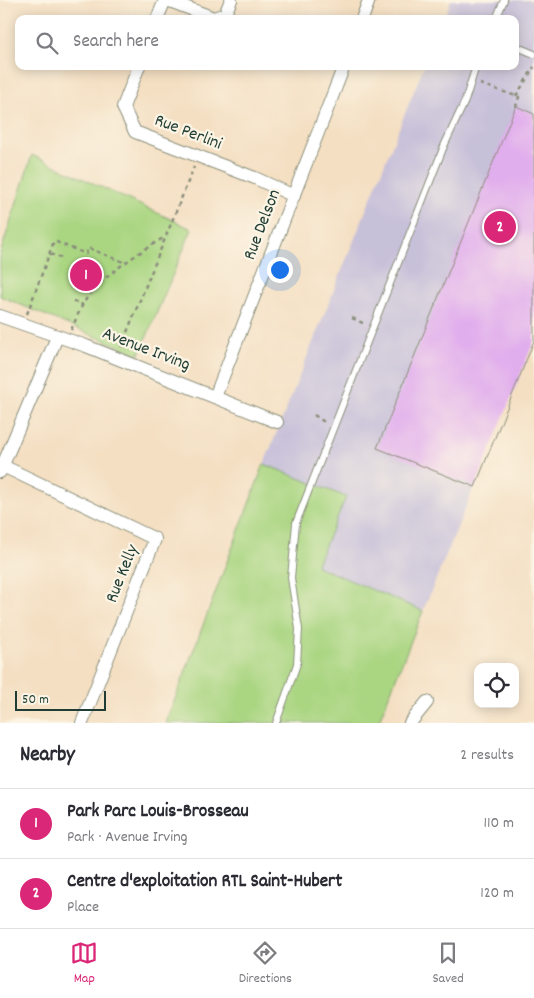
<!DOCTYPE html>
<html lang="en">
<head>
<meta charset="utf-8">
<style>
	:root { --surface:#fff; --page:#f7f7f7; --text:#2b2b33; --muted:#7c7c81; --line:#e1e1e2; --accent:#db2777 }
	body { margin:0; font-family:Dekko,sans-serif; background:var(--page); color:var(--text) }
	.controls { position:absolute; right:15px; bottom:15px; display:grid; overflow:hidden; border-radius:10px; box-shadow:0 2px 12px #0003 }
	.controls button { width:45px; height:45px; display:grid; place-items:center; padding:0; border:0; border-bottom:1px solid var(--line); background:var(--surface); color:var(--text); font:25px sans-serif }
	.scale { position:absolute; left:15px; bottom:12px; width:91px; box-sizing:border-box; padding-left:5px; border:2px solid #1f3d34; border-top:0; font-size:14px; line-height:18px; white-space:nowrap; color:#1f3d34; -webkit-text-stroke:4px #fcf5e5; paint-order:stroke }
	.you { position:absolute; left:279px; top:269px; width:18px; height:18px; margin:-12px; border:4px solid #fff; border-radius:50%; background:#1a73e8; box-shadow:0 0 0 8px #1a73e833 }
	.badge { display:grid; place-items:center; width:32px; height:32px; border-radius:50%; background:var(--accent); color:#fff; font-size:16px; font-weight:700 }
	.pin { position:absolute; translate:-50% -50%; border:2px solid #fff; box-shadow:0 1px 5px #0006 }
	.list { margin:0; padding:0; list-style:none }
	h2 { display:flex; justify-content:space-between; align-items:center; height:65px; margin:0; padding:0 20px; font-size:21px }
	h2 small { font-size:16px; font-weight:400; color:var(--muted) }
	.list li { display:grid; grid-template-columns:32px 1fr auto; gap:15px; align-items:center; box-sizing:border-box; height:70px; padding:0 20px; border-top:1px solid var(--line) }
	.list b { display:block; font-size:19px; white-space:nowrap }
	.list p { margin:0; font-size:16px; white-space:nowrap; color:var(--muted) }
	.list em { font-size:16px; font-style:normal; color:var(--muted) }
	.icon { flex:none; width:28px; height:28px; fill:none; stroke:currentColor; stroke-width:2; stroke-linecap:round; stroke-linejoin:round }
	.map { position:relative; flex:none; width:534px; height:723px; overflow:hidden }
	.search { position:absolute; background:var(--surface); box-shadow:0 2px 12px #0003; left:15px; right:15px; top:15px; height:55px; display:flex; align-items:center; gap:12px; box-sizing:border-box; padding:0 18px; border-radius:10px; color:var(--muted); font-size:19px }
	.sheet { height:205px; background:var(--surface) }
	nav { display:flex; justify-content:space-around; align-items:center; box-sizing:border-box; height:70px; border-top:1px solid var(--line); background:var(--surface); font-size:14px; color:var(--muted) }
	nav a { display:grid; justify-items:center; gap:2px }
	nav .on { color:var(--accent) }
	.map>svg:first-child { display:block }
</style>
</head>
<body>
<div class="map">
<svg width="534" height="723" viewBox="0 0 534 723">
	<rect width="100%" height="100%" fill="#fcf5e5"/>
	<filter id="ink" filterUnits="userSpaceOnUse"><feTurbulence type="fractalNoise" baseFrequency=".02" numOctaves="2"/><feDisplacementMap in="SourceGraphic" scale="10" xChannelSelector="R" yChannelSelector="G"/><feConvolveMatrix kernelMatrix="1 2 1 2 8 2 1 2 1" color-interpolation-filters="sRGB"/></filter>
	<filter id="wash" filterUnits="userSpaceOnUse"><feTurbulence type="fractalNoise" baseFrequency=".0096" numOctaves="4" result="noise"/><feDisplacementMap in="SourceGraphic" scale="20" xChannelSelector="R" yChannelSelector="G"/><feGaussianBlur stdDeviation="1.12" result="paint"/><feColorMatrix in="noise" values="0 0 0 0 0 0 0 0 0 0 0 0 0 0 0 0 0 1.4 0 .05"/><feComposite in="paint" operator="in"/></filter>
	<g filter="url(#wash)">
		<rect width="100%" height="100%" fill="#f4dfc2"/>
		<polygon fill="#c7c0d9" points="451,0 534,0 534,341 423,611 316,566 346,497 264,464 424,66 515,66 515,19 444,19"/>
		<g fill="#aad682" stroke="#648a5b">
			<polygon points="32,155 192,229 139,355 0,296 0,254"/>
			<polygon points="264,464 346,497 316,566 423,611 378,723 166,723"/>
		</g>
		<g id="blocks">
			<polygon fill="#e1aeed" points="516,106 534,114 534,341 475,487 377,448"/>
		</g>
	</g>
	<g filter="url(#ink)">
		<use href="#blocks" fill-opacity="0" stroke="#8a8e7b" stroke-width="1"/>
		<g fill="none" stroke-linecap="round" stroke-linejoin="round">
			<g stroke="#8a8e7b" stroke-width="8">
				<g id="lane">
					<polyline points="496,19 504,0"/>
					<polyline points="515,46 534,54"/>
					<polyline points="276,723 297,664 299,629 291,578 296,523 444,146 465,101 476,66"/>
				</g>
			</g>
			<g stroke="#8a8e7b" stroke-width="14">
				<g id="street">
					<polyline points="167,0 214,18 225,14 231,0"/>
					<polyline points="157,19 165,0"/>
					<polyline points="362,19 369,0"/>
					<polyline points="139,66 123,107 135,132 255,178 294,196"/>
					<polyline points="0,316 86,346 277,422"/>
					<polyline points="215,397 344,66"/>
					<polyline points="3,466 155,539 82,723"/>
					<polyline points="0,472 57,337"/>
					<polyline points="410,723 427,702"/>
				</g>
			</g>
			<g stroke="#8a8e7b" stroke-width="2.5" stroke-dasharray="4 4" stroke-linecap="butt">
				<polyline points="480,84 519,97 516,106"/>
				<polyline points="516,96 534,67"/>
				<polyline points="50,254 62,258"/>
				<polyline points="73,301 83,305"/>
				<polyline points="27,314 54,241 86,254 88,248 126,263"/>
				<polyline points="352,318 365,324"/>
				<path d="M71 330C76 320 79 310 85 301 99 278 141 251 165 237"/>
				<polyline points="121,347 194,167"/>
				<polyline points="314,415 327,424"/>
			</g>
			<use href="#lane" stroke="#fff" stroke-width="6"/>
			<use href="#street" stroke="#fff" stroke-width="12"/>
		</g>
	</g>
	<g text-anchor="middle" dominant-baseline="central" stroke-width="4.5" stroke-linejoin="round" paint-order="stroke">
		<g font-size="18" fill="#1f3d34" stroke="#fcf5e5">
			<text transform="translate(188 133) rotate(21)">Rue Perlini</text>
			<text transform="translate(263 225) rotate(-69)">Rue Delson</text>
			<text transform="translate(146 350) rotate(21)">Avenue Irving</text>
			<text transform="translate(123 574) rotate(-68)">Rue Kelly</text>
		</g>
	</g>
</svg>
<div class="controls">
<button><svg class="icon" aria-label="locate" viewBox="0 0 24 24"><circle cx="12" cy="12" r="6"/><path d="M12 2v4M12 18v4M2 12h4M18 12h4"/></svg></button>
</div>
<div class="scale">50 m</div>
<div class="you"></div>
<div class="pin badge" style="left:86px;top:275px">1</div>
<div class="pin badge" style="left:500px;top:227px">2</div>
<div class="search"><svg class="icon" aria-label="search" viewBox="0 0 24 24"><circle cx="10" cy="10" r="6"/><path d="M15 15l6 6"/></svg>Search here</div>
</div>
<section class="sheet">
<h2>Nearby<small>2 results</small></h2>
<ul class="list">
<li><span class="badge">1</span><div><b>Park Parc Louis-Brosseau</b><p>Park · Avenue Irving</p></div><em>110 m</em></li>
<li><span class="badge">2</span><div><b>Centre d'exploitation RTL Saint-Hubert</b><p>Place</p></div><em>120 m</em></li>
</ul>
</section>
<nav>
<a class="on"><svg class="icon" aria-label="map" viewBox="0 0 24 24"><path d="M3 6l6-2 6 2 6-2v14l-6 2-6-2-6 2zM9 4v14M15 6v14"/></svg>Map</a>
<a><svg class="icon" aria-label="directions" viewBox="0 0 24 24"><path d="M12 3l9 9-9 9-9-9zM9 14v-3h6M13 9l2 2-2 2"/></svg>Directions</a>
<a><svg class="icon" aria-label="saved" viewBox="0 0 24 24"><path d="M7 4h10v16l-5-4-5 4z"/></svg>Saved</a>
</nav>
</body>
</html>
